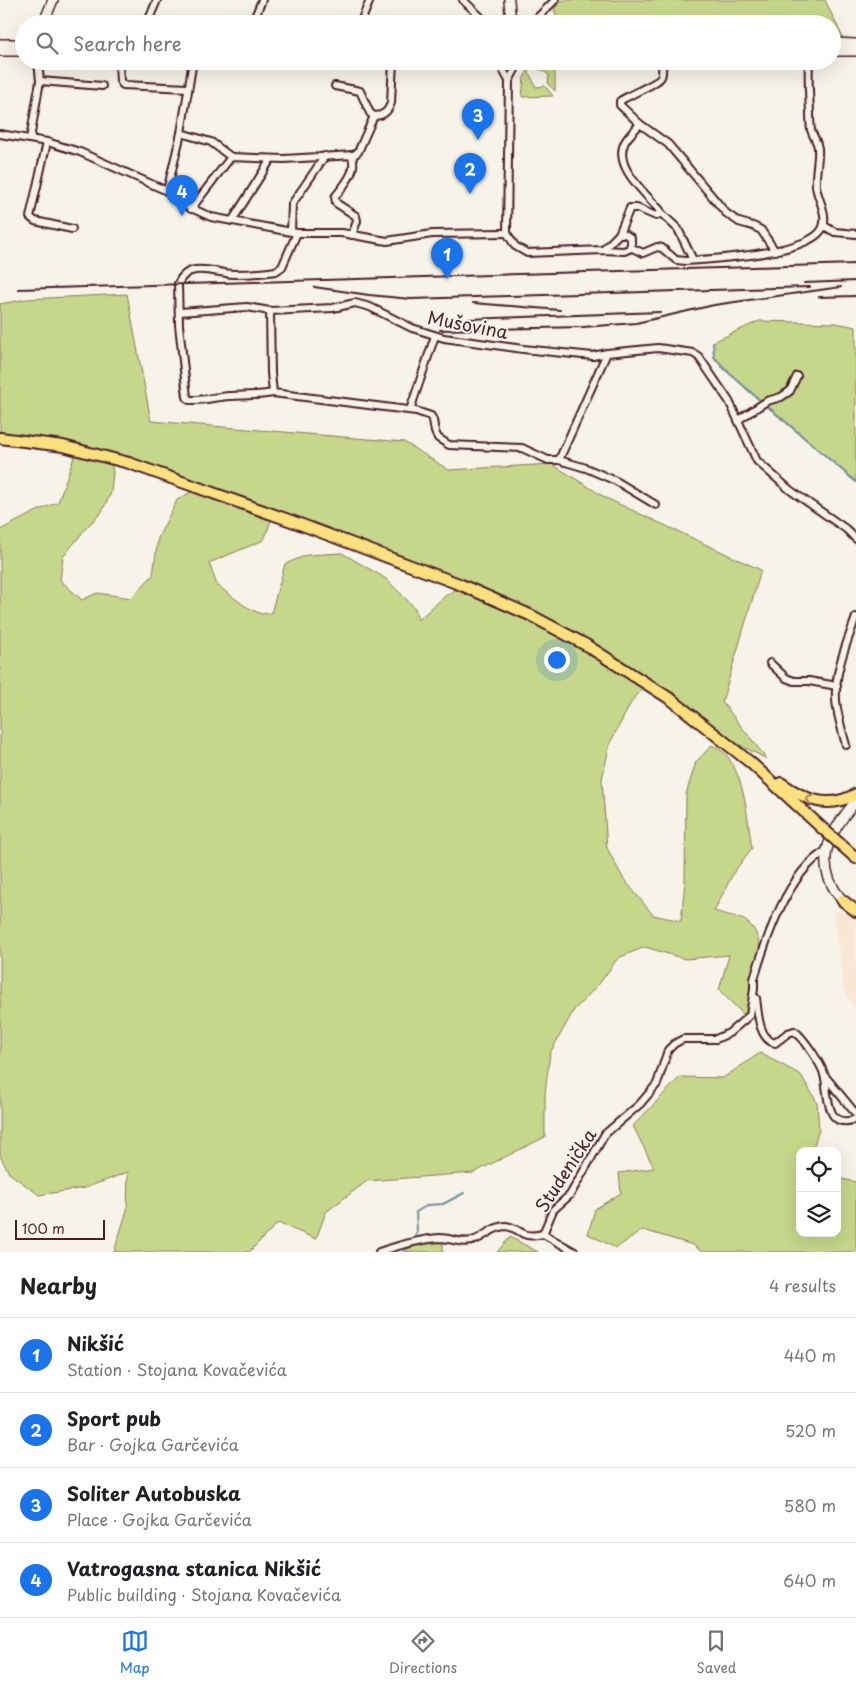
<!DOCTYPE html>
<html lang="en">
<head>
<meta charset="utf-8">
<style>
	:root { --surface:#fff; --page:#f6f6f6; --text:#202124; --muted:#757577; --line:#e0e0e0; --accent:#1a73e8 }
	body { margin:0; font-family:"Playpen Sans",sans-serif; background:var(--page); color:var(--text) }
	.controls { position:absolute; right:15px; bottom:15px; display:grid; overflow:hidden; border-radius:10px; box-shadow:0 5px 20px #0002 }
	.controls button { width:45px; height:45px; display:grid; place-items:center; padding:0; border:0; border-bottom:1px solid var(--line); background:var(--surface); color:var(--text); font:25px sans-serif }
	.scale { position:absolute; left:15px; bottom:12px; width:90px; box-sizing:border-box; padding-left:5px; border:2px solid #4a1f2b; border-top:0; font-size:14px; line-height:18px; white-space:nowrap; color:#4a1f2b; -webkit-text-stroke:4px #f7f3e8; paint-order:stroke }
	.you { position:absolute; left:556px; top:659px; width:18px; height:18px; margin:-12px; border:4px solid #fff; border-radius:50%; background:#1a73e8; box-shadow:0 0 0 8px #1a73e833 }
	.badge { display:grid; place-items:center; width:32px; height:32px; border-radius:50%; background:var(--accent); color:#fff; font-size:16px; font-weight:700 }
	.pin { position:absolute; translate:-50% -41px; filter:drop-shadow(0 1px 2px #0008) }
	.pin::after { content:''; position:absolute; top:26px; width:18px; height:15px; background:inherit; clip-path:polygon(0 0,100% 0,50% 100%) }
	.list { margin:0; padding:0; list-style:none }
	h2 { display:flex; justify-content:space-between; align-items:center; height:65px; margin:0; padding:0 20px; font-size:21px }
	h2 small { font-size:16px; font-weight:400; color:var(--muted) }
	.list li { display:grid; grid-template-columns:32px 1fr auto; gap:15px; align-items:center; box-sizing:border-box; height:75px; padding:0 20px; border-top:1px solid var(--line) }
	.list b { display:block; font-size:19px; white-space:nowrap }
	.list p { margin:0; font-size:16px; white-space:nowrap; color:var(--muted) }
	.list em { font-size:16px; font-style:normal; color:var(--muted) }
	.icon { flex:none; width:28px; height:28px; fill:none; stroke:currentColor; stroke-width:2; stroke-linecap:round; stroke-linejoin:round }
	.map { position:relative; flex:none; width:856px; height:1252px; overflow:hidden }
	.search { position:absolute; background:var(--surface); box-shadow:0 5px 20px #0002; left:15px; right:15px; top:15px; height:55px; display:flex; align-items:center; gap:12px; box-sizing:border-box; padding:0 18px; border-radius:28px; color:var(--muted); font-size:19px }
	.sheet { height:365px; background:var(--surface) }
	nav { display:flex; justify-content:space-around; align-items:center; box-sizing:border-box; height:70px; border-top:1px solid var(--line); background:var(--surface); font-size:14px; color:var(--muted) }
	nav a { display:grid; justify-items:center; gap:2px }
	nav .on { color:var(--accent) }
	.map>svg:first-child { display:block }
</style>
</head>
<body>
<div class="map">
<svg width="856" height="1252" viewBox="0 0 856 1252">
	<rect width="100%" height="100%" fill="#f7f3e8"/>
	<filter id="ink" filterUnits="userSpaceOnUse"><feTurbulence type="fractalNoise" baseFrequency=".02" numOctaves="2"/><feDisplacementMap in="SourceGraphic" scale="10" xChannelSelector="R" yChannelSelector="G"/><feConvolveMatrix kernelMatrix="1 2 1 2 8 2 1 2 1" color-interpolation-filters="sRGB"/></filter>
	<g filter="url(#ink)">
		<polygon fill="#f8e7d5" points="834,910 856,916 856,1011 843,988"/>
		<g fill="#c6d68a" stroke="#887a5a" fill-rule="evenodd">
			<polygon points="563,0 825,0 843,38 832,38 832,24 559,24 554,9"/>
			<polygon points="538,61 555,61 555,91 548,84 549,75 534,65"/>
			<polygon points="528,71 536,87 545,86 553,96 522,97 524,77"/>
			<path d="M127 294 151 421 404 442 449 470 552 464 606 498 761 570 722 702 767 759 710 730 647 684 632 701 610 743 602 779 607 848 623 878 653 915 681 921 685 881 686 794 696 762 712 745C718 748 725 752 728 757 746 783 747 818 752 848L734 872 714 911C723 914 741 917 747 922 773 942 753 992 747 1018L719 990 729 955 685 959 645 947 618 958 599 984 574 1010 550 1053 545 1093V1137L473 1173 367 1181 326 1212 316 1239 278 1223 249 1252H114L127 1210 128 1172 85 1188 39 1195 9 1173 0 1156V530L37 511 58 502 77 449 0 439V304L27 299ZM110 458 198 488 177 500 158 538 153 575 131 598 97 593 82 600 60 580 63 557 87 527 101 513 111 493 113 472ZM273 515 461 586 445 596 418 620 415 608 385 578 342 553 307 555 285 564 271 613 261 614 245 606 217 585 209 563 264 540Z"/>
			<polygon points="759,321 836,323 856,327 856,482 747,390 714,356 713,342"/>
			<polygon points="760,1053 801,1075 817,1102 819,1130 812,1151 800,1151 800,1233 837,1233 837,1178 856,1182 856,1252 702,1252 693,1245 643,1230 616,1248 588,1234 595,1209 621,1193 619,1173 654,1168 633,1126 680,1077 723,1078"/>
			<polygon points="510,1237 538,1252 497,1252"/>
			<polygon points="443,1239 443,1252 406,1252 414,1243"/>
		</g>
		<g fill="none" stroke-linecap="round" stroke-linejoin="round">
			<g stroke="#73909f" stroke-width="2">
				<polyline points="713,342 714,357 722,367 761,401"/>
				<polyline points="765,404 856,482"/>
				<polyline points="412,1240 417,1232 416,1212 428,1205 443,1204 464,1193"/>
				<polyline points="404,1252 408,1246"/>
			</g>
			<g stroke="#4a1f2b" stroke-width="10">
				<g id="street">
					<polyline points="463,0 488,24"/>
					<polyline points="147,24 157,0"/>
					<polyline points="252,24 262,0"/>
					<polyline points="360,24 370,0"/>
					<polyline points="531,24 555,0"/>
					<path d="M662 61C662 66 663 73 661 77 660 82 627 96 620 101V105L640 124 668 144 726 213 739 222 753 226 761 230 775 251"/>
					<polyline points="499,62 509,81"/>
					<polyline points="119,64 120,81 123,85 188,88"/>
					<polyline points="40,81 102,86"/>
					<path d="M335 86 360 91 370 113 374 116C383 116 388 112 391 103L393 61"/>
					<polyline points="181,133 211,142 231,157"/>
					<polyline points="0,134 47,142 80,152 167,191 182,204 211,217 297,233 342,233 387,241 432,234 507,233"/>
					<polyline points="30,139 40,81 38,61"/>
					<polyline points="47,142 30,217 35,221 72,229"/>
					<path d="M351 155C359 170 344 185 335 197L336 203 356 216 357 221 352 235"/>
					<polyline points="167,191 181,133 193,61"/>
					<polyline points="191,209 231,157 284,159 354,155 358,152 374,116"/>
					<polyline points="661,213 678,229 693,260"/>
					<polyline points="232,221 271,159"/>
					<polyline points="824,226 835,232 856,234"/>
					<polyline points="291,231 292,204 325,156"/>
					<path d="M297 233 282 267 276 271C263 273 247 274 233 274 214 273 188 260 178 284L179 325 187 397 189 400C202 401 215 397 229 396 244 395 258 396 273 393L416 411 431 416 433 420 435 432 438 438 449 445 522 448 548 460H559L586 468 616 481 656 505"/>
					<polyline points="507,233 509,81 518,64"/>
					<polyline points="507,233 515,246 527,253 603,250 624,251 629,249 631,244 631,238 625,234 619,234"/>
					<path d="M630 247 643 253 657 247 662 248 676 260 686 261C712 259 813 254 823 227 828 213 817 198 816 186 815 173 819 160 818 148 817 140 813 137 811 130 810 124 810 117 810 111 809 94 808 78 809 61"/>
					<path d="M603 250 619 234 630 208H637L656 216 661 213 660 210C646 194 612 166 625 142 628 136 635 130 640 124"/>
					<polyline points="270,311 271,373 273,393"/>
					<polyline points="180,312 247,307 270,311 333,308 355,303 370,307 412,328 444,338 523,349 593,356 607,353 658,348 693,353 699,357 729,401 757,461 790,490 846,529 856,539"/>
					<polyline points="410,410 435,336"/>
					<polyline points="738,420 767,401 781,397 790,391 797,376"/>
					<polyline points="559,460 607,353"/>
					<polyline points="770,663 786,678 794,681 809,681 837,686"/>
					<path d="M846 745C842 730 837 715 836 700 834 672 847 643 856 617"/>
					<path d="M756 998C758 1011 758 1039 775 1043L788 1033 794 1031 798 1034C806 1042 821 1064 824 1074 829 1093 824 1131 856 1119"/>
					<polyline points="824,1075 856,1114"/>
					<polyline points="543,1234 575,1252"/>
					<path d="M379 1252C397 1246 420 1239 440 1238 451 1238 464 1245 475 1240 485 1236 494 1226 506 1226 514 1227 518 1231 524 1234 530 1237 537 1235 543 1234L553 1210 570 1195 605 1134 640 1104 657 1084 668 1050 674 1044 683 1039H716L729 1033 750 1015 754 989V979C766 939 788 872 826 851"/>
				</g>
			</g>
			<g stroke="#4a1f2b" stroke-width="12">
				<g id="secondary">
					<polyline points="509,0 511,24"/>
					<polyline points="43,24 53,0"/>
					<polyline points="832,43 856,44"/>
					<polyline points="0,44 24,44"/>
					<polyline points="0,51 24,51"/>
					<polyline points="832,51 856,51"/>
					<path d="M498 61C506 66 514 67 522 61"/>
					<path d="M842 900C811 863 829 833 856 801"/>
				</g>
			</g>
			<g stroke="#4a1f2b" stroke-width="14">
				<g id="primary">
					<polyline points="0,438 63,446 129,463 297,523 459,584 530,615 586,645 672,700 751,763 822,828"/>
					<path d="M781 783C805 800 828 810 856 794"/>
					<polyline points="839,843 856,858"/>
					<polyline points="842,900 856,911"/>
				</g>
			</g>
			<use href="#street" stroke="#f7f3e8" stroke-width="6"/>
			<use href="#secondary" stroke="#f7f3e8" stroke-width="9"/>
			<use href="#primary" stroke="#fbe080" stroke-width="10"/>
			<g stroke="#4a1f2b" stroke-width="2">
				<polyline points="804,283 856,281"/>
				<polyline points="314,287 369,295 411,299 810,287"/>
				<polyline points="18,289 856,264"/>
				<polyline points="819,297 856,296"/>
				<polyline points="473,303 560,310"/>
				<polyline points="440,320 660,312"/>
				<polyline points="440,330 583,327 636,323 714,305 841,287"/>
			</g>
			<g stroke="#4a1f2b" stroke-width="14" stroke-linecap="butt">
				<polyline id="primary-bridge" points="822,828 839,843"/>
			</g>
			<use href="#primary-bridge" stroke="#fbe080" stroke-width="10"/>
		</g>
		<defs><path id="oneway-chevron" d="M-2-3.5L2.5 0L-2 3.5" fill="none" stroke-width="1.6" stroke-linecap="round" stroke-linejoin="round" transform="scale(1.25)"/></defs>
		<use stroke="#a28056" href="#oneway-chevron" transform="translate(809 799) rotate(-162)"/>
	</g>
	<g text-anchor="middle" dominant-baseline="central" stroke-width="4" stroke-linejoin="round" paint-order="stroke">
		<g font-size="18" fill="#4a1f2b" stroke="#f7f3e8">
			<text transform="translate(468 324) rotate(11)">Mušovina</text>
			<text transform="translate(565 1170) rotate(-57)">Studenička</text>
		</g>
	</g>
</svg>
<div class="controls">
<button><svg class="icon" aria-label="locate" viewBox="0 0 24 24"><circle cx="12" cy="12" r="6"/><path d="M12 2v4M12 18v4M2 12h4M18 12h4"/></svg></button>
<button><svg class="icon" aria-label="layers" viewBox="0 0 24 24"><path d="M12 4l9 5-9 5-9-5zM3 14l9 5 9-5"/></svg></button>
</div>
<div class="scale">100 m</div>
<div class="you"></div>
<div class="pin badge" style="left:447px;top:279px">1</div>
<div class="pin badge" style="left:470px;top:194px">2</div>
<div class="pin badge" style="left:478px;top:140px">3</div>
<div class="pin badge" style="left:182px;top:216px">4</div>
<div class="search"><svg class="icon" aria-label="search" viewBox="0 0 24 24"><circle cx="10" cy="10" r="6"/><path d="M15 15l6 6"/></svg>Search here</div>
</div>
<section class="sheet">
<h2>Nearby<small>4 results</small></h2>
<ul class="list">
<li><span class="badge">1</span><div><b>Nikšić</b><p>Station · Stojana Kovačevića</p></div><em>440 m</em></li>
<li><span class="badge">2</span><div><b>Sport pub</b><p>Bar · Gojka Garčevića</p></div><em>520 m</em></li>
<li><span class="badge">3</span><div><b>Soliter Autobuska</b><p>Place · Gojka Garčevića</p></div><em>580 m</em></li>
<li><span class="badge">4</span><div><b>Vatrogasna stanica Nikšić</b><p>Public building · Stojana Kovačevića</p></div><em>640 m</em></li>
</ul>
</section>
<nav>
<a class="on"><svg class="icon" aria-label="map" viewBox="0 0 24 24"><path d="M3 6l6-2 6 2 6-2v14l-6 2-6-2-6 2zM9 4v14M15 6v14"/></svg>Map</a>
<a><svg class="icon" aria-label="directions" viewBox="0 0 24 24"><path d="M12 3l9 9-9 9-9-9zM9 14v-3h6M13 9l2 2-2 2"/></svg>Directions</a>
<a><svg class="icon" aria-label="saved" viewBox="0 0 24 24"><path d="M7 4h10v16l-5-4-5 4z"/></svg>Saved</a>
</nav>
</body>
</html>
